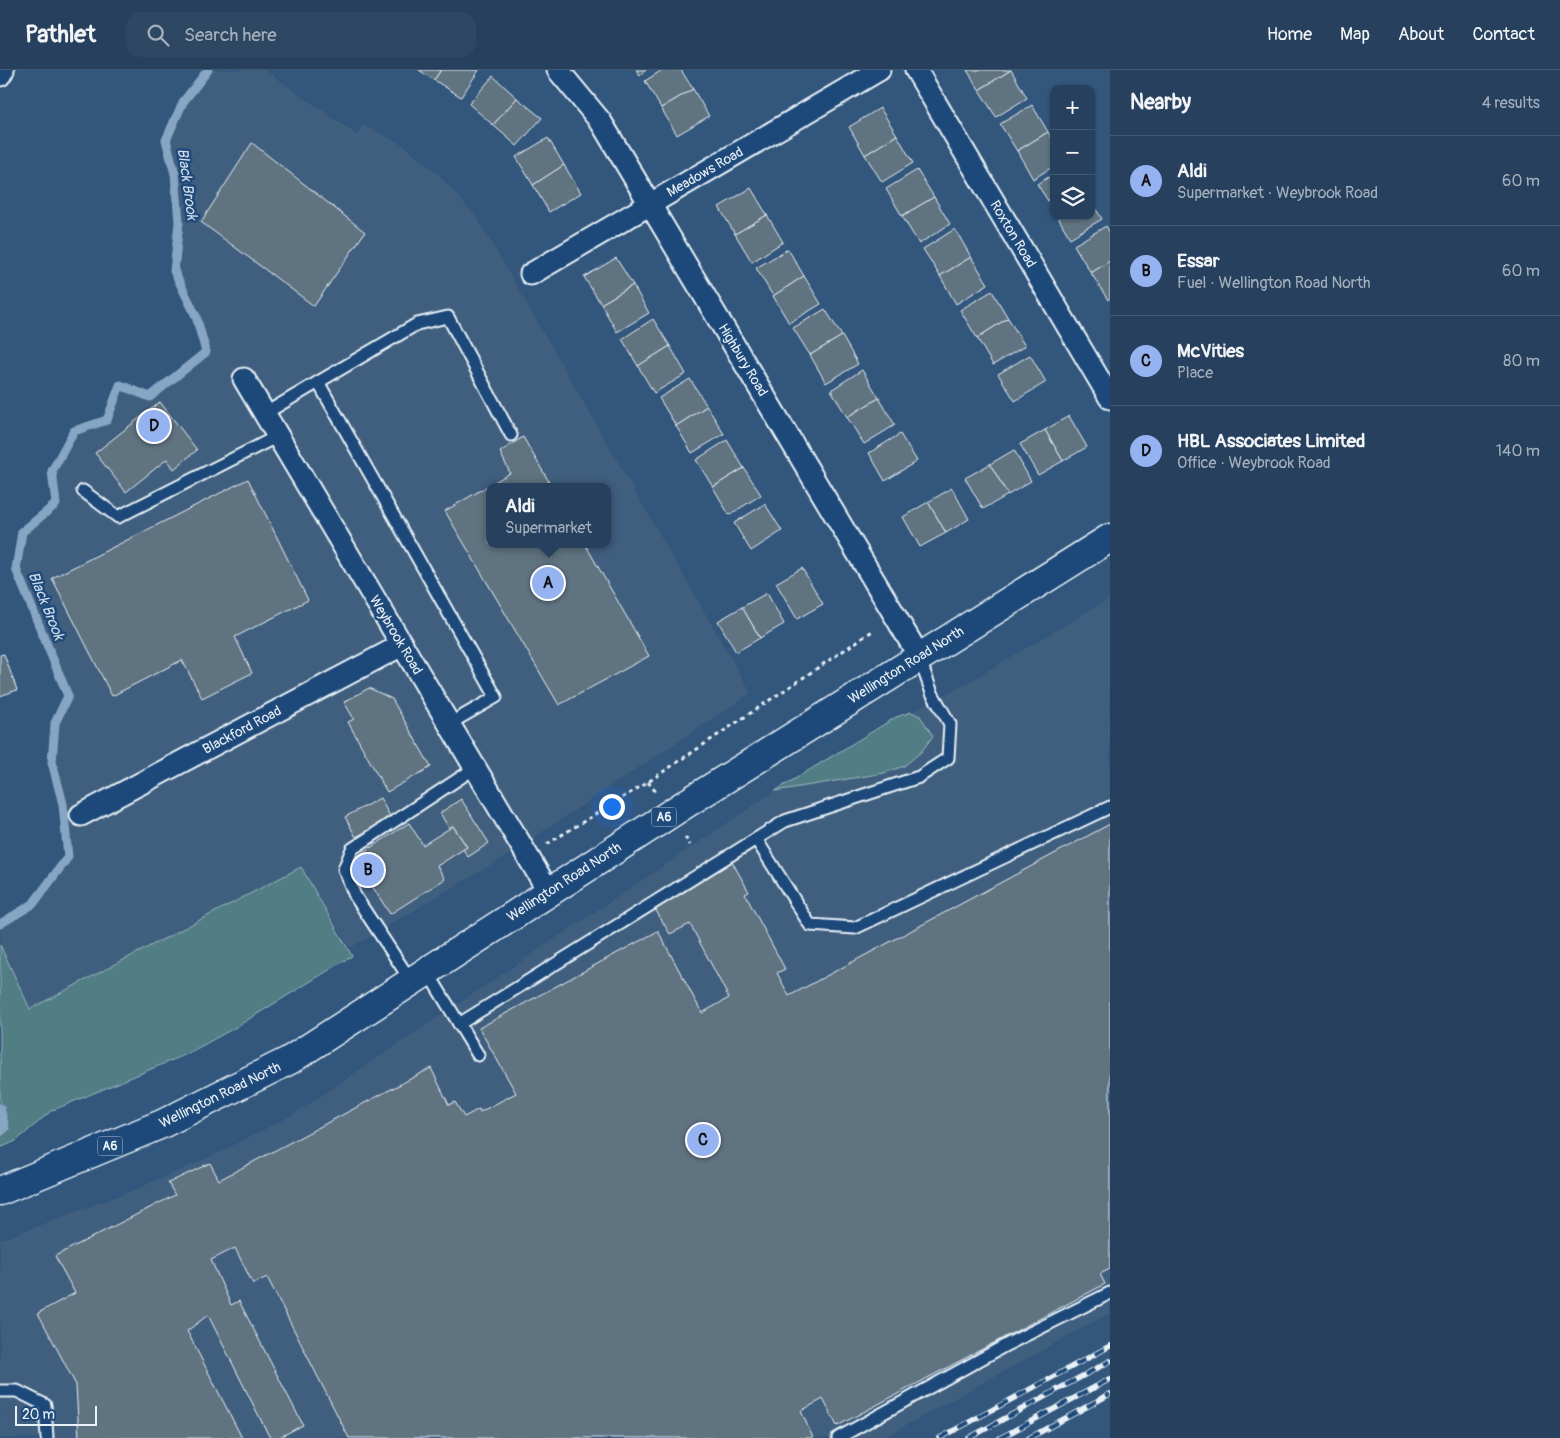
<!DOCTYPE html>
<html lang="en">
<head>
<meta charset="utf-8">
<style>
	:root { --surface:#26405d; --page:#2e4763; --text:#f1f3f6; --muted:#a4afbc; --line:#425972; --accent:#95b2f1 }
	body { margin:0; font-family:Pangolin,sans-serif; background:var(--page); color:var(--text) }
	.controls { position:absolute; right:15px; top:15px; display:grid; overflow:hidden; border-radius:10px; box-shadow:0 1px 4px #0004 }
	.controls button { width:45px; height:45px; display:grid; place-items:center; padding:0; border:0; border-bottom:1px solid var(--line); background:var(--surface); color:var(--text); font:25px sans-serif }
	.scale { position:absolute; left:15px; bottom:12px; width:82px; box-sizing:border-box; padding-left:5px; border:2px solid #e8f1f8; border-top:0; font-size:14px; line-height:18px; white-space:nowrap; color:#e8f1f8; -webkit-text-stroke:4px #1f4a7a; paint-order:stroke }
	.you { position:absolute; left:611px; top:736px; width:18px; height:18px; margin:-12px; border:4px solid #fff; border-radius:50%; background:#1a73e8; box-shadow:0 0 0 8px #1a73e833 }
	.badge { display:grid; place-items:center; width:32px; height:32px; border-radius:50%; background:var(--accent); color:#111; font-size:16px; font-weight:700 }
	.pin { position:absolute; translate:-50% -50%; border:2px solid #fff; box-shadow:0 1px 5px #0006 }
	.popup { position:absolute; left:486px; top:413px; width:125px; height:65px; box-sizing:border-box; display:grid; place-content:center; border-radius:10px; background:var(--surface); filter:drop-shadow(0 1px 4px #0005); font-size:16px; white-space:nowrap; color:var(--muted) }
	.popup b { font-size:19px; color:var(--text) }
	.popup::after { content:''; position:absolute; left:50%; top:100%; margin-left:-10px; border:10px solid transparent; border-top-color:var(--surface) }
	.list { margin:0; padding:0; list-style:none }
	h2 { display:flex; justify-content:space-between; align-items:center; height:65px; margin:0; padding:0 20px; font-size:21px }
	h2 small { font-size:16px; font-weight:400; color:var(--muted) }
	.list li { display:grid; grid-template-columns:32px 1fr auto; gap:15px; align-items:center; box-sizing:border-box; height:90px; padding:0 20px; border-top:1px solid var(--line) }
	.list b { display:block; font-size:19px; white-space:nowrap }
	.list p { margin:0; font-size:16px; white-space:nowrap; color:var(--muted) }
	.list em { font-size:16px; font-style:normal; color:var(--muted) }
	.icon { flex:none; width:28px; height:28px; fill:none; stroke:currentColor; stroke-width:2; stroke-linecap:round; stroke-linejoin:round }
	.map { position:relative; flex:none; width:1110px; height:1368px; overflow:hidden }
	header { display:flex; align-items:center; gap:30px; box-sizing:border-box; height:70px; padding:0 25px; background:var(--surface); border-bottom:1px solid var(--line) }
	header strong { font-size:24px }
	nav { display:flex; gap:28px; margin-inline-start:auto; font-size:18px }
	.search { width:350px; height:45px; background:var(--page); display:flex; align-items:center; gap:12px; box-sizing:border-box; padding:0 18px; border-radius:15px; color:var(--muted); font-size:19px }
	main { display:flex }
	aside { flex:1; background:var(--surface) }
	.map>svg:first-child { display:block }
</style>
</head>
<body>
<header>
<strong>Pathlet</strong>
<div class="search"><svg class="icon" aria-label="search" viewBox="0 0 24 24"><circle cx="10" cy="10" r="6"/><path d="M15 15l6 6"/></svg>Search here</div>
<nav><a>Home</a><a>Map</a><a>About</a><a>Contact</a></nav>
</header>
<main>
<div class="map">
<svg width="1110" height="1368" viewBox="0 0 1110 1368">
	<rect width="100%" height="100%" fill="#32567c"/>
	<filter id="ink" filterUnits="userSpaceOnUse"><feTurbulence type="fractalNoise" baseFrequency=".02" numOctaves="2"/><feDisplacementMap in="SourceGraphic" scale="10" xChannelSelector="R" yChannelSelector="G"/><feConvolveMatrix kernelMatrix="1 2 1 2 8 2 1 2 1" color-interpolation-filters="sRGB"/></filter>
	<g filter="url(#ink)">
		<g fill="#405f7e" fill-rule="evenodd">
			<path d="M209 0H265L357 65 363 55 403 75 439 105 478 149 751 623 503 788 350 878 301 797 30 939 0 875V854L34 835 69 786 64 734 52 692 55 653 68 626 18 498 23 463 57 436 53 401 75 362 107 351 121 316 150 328 207 282 206 271 196 246 176 201 181 153 175 102 168 71 184 33ZM489 417H607V474H489Z"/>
			<polygon points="1110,528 1110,1243 883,1368 0,1368 0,1170 134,1120 208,1088 294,1044 775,721 896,647 911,642 967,613"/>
		</g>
		<g fill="#517d85" stroke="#9cb7be">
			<polygon points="911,642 920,646 933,666 921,682 904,696 884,703 775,721 896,647"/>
			<polygon points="301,797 352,886 236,957 187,984 51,1041 16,1071 0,1078 0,875 30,939"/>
		</g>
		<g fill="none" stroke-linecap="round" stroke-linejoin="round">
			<g stroke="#87a6c4" stroke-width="9">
				<polyline points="0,854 33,834 68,787 63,734 52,692 55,653 68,626 16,499 22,462 56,434 52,401 74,361 107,350 120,315 150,327 206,282 196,246 174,201 179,152 175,104 166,70 183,32 208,0"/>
				<polyline points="0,1038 5,1058 0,1062"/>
			</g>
		</g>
		<g fill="#607381" stroke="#e8f1f8">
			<polygon points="419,0 441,0 434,10"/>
			<polygon points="441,0 479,0 461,27 434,10"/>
			<polygon points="636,0 646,0 640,5"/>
			<polygon points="662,0 681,0 693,19 661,38 645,11"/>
			<polygon points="967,0 1011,0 979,20"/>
			<polygon points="1011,0 1027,28 996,47 979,20"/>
			<polygon points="493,6 517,28 493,55 469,34"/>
			<polygon points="693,19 709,46 677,65 661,38"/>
			<polygon points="517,28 542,48 517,76 493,55"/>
			<polygon points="1032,35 1048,62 1017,81 1000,54"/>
			<polygon points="880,38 897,65 865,85 849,57"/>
			<polygon points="1048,62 1054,71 1054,96 1033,109 1017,81"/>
			<polygon points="897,65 913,93 882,112 865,85"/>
			<polygon points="548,68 564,95 533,115 516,87"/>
			<polygon points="252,73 365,162 314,236 201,152"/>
			<polygon points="564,95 581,123 549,142 533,115"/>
			<polygon points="917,100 934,127 902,146 886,119"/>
			<polygon points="1054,104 1054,140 1037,114"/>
			<polygon points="751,118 767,145 735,164 719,137"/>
			<polygon points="934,127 950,154 919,174 902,146"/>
			<polygon points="1091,131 1102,149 1070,168 1057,146 1091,146"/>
			<polygon points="767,145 783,172 752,192 735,164"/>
			<polygon points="1106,156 1110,163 1110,191 1091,203 1074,175"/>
			<polygon points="955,159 971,187 940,206 923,179"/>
			<polygon points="788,179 804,206 773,226 756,198"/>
			<polygon points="971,187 988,214 956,234 940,206"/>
			<polygon points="616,188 633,215 601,234 584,207"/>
			<polygon points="1110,191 1110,228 1108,230 1091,203"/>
			<polygon points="804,206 821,234 789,253 773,226"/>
			<polygon points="633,215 649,243 617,262 601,234"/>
			<polygon points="992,221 1008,248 977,268 960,240"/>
			<polygon points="825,239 842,266 810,285 793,258"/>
			<polygon points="1008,248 1025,276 993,295 977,268"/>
			<polygon points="653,249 670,276 638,296 622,269"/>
			<polygon points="842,266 858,294 826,313 810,285"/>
			<polygon points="670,276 686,304 654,323 638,296"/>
			<polygon points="1030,285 1046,312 1015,331 998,304"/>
			<polygon points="862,300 879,328 847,347 831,320"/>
			<polygon points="690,309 707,336 676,356 659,328"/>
			<polygon points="879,328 895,355 864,374 847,347"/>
			<polygon points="160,332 197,380 174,399 167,389 126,422 95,383"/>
			<polygon points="707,336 724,364 692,383 676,356"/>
			<polygon points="1069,346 1087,377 1063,391 1045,360"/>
			<polygon points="1045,360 1063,391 1038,405 1020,374"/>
			<polygon points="900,364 917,391 885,411 869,383"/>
			<polygon points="523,367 552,417 489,417 489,474 585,474 649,586 559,635 445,441 510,403 500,382"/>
			<polygon points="727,370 744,398 713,417 696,390"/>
			<polygon points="1014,380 1031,411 1008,425 990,394"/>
			<polygon points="990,394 1008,425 983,439 965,408"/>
			<polygon points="744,398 761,425 729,445 713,417"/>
			<polygon points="248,409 308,530 235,567 252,603 202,628 182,590 112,626 52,508"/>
			<polygon points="952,418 969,449 946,463 928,432"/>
			<polygon points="928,432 946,463 920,477 903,447"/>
			<polygon points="765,434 782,461 751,481 734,453"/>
			<polygon points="802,498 823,534 797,549 776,513"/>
			<polygon points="767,523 784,554 760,568 742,537"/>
			<polygon points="742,537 760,568 736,582 718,551"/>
			<polygon points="4,584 17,620 0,626 0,585"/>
			<polygon points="369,618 392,629 431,697 387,722 348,652 354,649 344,632"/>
			<polygon points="380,728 391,748 356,767 345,747"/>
			<polygon points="461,729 489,773 468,787 463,779 467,777 453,756 449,758 440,743"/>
			<polygon points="409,753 423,775 453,756 467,777 437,796 445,809 390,844 354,788"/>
			<polygon points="1110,754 1110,1199 1100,1204 1105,1214 837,1356 823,1329 801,1341 813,1368 349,1368 267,1207 253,1214 235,1178 211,1190 231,1235 239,1231 303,1355 278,1368 270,1368 208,1245 187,1261 242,1368 79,1368 76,1315 38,1243 75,1223 55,1186 175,1125 168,1113 210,1093 219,1110 431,998 449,1035 455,1032 464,1047 479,1039 480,1042 516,1023 479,958 658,861 702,943 729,928 690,854 670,864 652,834 730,788 749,822 745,824 785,899 777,903 789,926"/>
		</g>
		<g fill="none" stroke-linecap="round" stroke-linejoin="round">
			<g stroke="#e8f1f8" stroke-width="15">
				<g id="lane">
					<polyline points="318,312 496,627 449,654"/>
					<polyline points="264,344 417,254 448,247 511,365"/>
					<polyline points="83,421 118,447 278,366"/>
					<polyline points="756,769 810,855 855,858 1110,737"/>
					<polyline points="427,901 478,985"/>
					<polyline points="411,911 355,826 344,799 352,779 475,698"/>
					<polyline points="459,954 785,751 919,707 948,688 950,654 932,623 919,587"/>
					<polyline points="0,1321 17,1321 45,1335 47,1368"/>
					<polyline points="838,1368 1008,1274 1110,1223"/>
				</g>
			</g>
			<g stroke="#e8f1f8" stroke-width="25">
				<g id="street">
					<polyline points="558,0 601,52 919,586"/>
					<polyline points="916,0 1110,328"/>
					<polyline points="0,5 3,0"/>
					<polyline points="531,204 879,0"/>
					<polyline points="244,309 549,822"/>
					<polyline points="81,745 402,575"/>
				</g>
			</g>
			<g stroke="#e8f1f8" stroke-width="31">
				<polyline id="highway" points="0,1121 162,1054 290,990 687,733 1110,468"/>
			</g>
			<g stroke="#e8f1f8" stroke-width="3" stroke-dasharray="4 4" stroke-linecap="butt">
				<polyline points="648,712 656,722"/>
				<polyline points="685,767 690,775"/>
				<polyline points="547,774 648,712 874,560"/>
			</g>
			<use href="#lane" stroke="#1f4a7a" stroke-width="11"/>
			<use href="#street" stroke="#1f4a7a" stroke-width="21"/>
			<use href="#highway" stroke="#1f4a7a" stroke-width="28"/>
			<g stroke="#e8f1f8" stroke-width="5.5">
				<g id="rail">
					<polyline points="940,1368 1110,1276"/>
					<polyline points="969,1368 1110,1291"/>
					<polyline points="1000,1368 1110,1309"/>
					<polyline points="1029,1368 1110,1324"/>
				</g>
			</g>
			<use href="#rail" stroke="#1f4a7a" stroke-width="4" stroke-dasharray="11" stroke-linecap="butt"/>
		</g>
	</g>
	<g text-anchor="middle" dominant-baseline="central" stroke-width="5" stroke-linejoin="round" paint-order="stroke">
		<g fill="#1f4a7a" stroke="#acbfd2" stroke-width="1">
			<rect x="651.5" y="737.5" width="25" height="19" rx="4"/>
			<rect x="97.5" y="1066.5" width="25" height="19" rx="4"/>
		</g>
		<g font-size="12" font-weight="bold" fill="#e8f1f8">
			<text x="664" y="747">A6</text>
			<text x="110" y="1076">A6</text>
		</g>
		<g font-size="14" fill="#e8f1f8" stroke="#1f4a7a">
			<text transform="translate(705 102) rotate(-30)">Meadows Road</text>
			<text transform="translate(1013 164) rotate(59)">Roxton Road</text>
			<text transform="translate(743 290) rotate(59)">Highbury Road</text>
			<text transform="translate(396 565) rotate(59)">Weybrook Road</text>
			<text transform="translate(906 595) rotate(-32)">Wellington Road North</text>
			<text transform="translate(242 660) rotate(-28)">Blackford Road</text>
			<text transform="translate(564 812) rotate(-33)">Wellington Road North</text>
			<text transform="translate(220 1025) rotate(-26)">Wellington Road North</text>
		</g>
		<g font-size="15" font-style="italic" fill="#d0deeb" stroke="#1f4a7a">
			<text transform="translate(187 114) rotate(82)">Black Brook</text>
			<text transform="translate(46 536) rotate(68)">Black Brook</text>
		</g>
	</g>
</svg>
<div class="controls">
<button>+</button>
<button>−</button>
<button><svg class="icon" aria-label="layers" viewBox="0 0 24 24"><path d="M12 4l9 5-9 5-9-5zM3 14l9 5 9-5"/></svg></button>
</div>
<div class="scale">20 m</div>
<div class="you"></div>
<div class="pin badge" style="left:548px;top:513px">A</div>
<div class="popup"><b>Aldi</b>Supermarket</div>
<div class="pin badge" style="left:368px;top:800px">B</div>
<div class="pin badge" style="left:703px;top:1070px">C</div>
<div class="pin badge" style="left:154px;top:356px">D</div>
</div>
<aside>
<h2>Nearby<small>4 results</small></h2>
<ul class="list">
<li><span class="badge">A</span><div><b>Aldi</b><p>Supermarket · Weybrook Road</p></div><em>60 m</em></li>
<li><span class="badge">B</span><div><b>Essar</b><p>Fuel · Wellington Road North</p></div><em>60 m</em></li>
<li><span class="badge">C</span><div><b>McVities</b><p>Place</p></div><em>80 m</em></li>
<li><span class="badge">D</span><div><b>HBL Associates Limited</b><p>Office · Weybrook Road</p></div><em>140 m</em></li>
</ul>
</aside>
</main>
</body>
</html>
